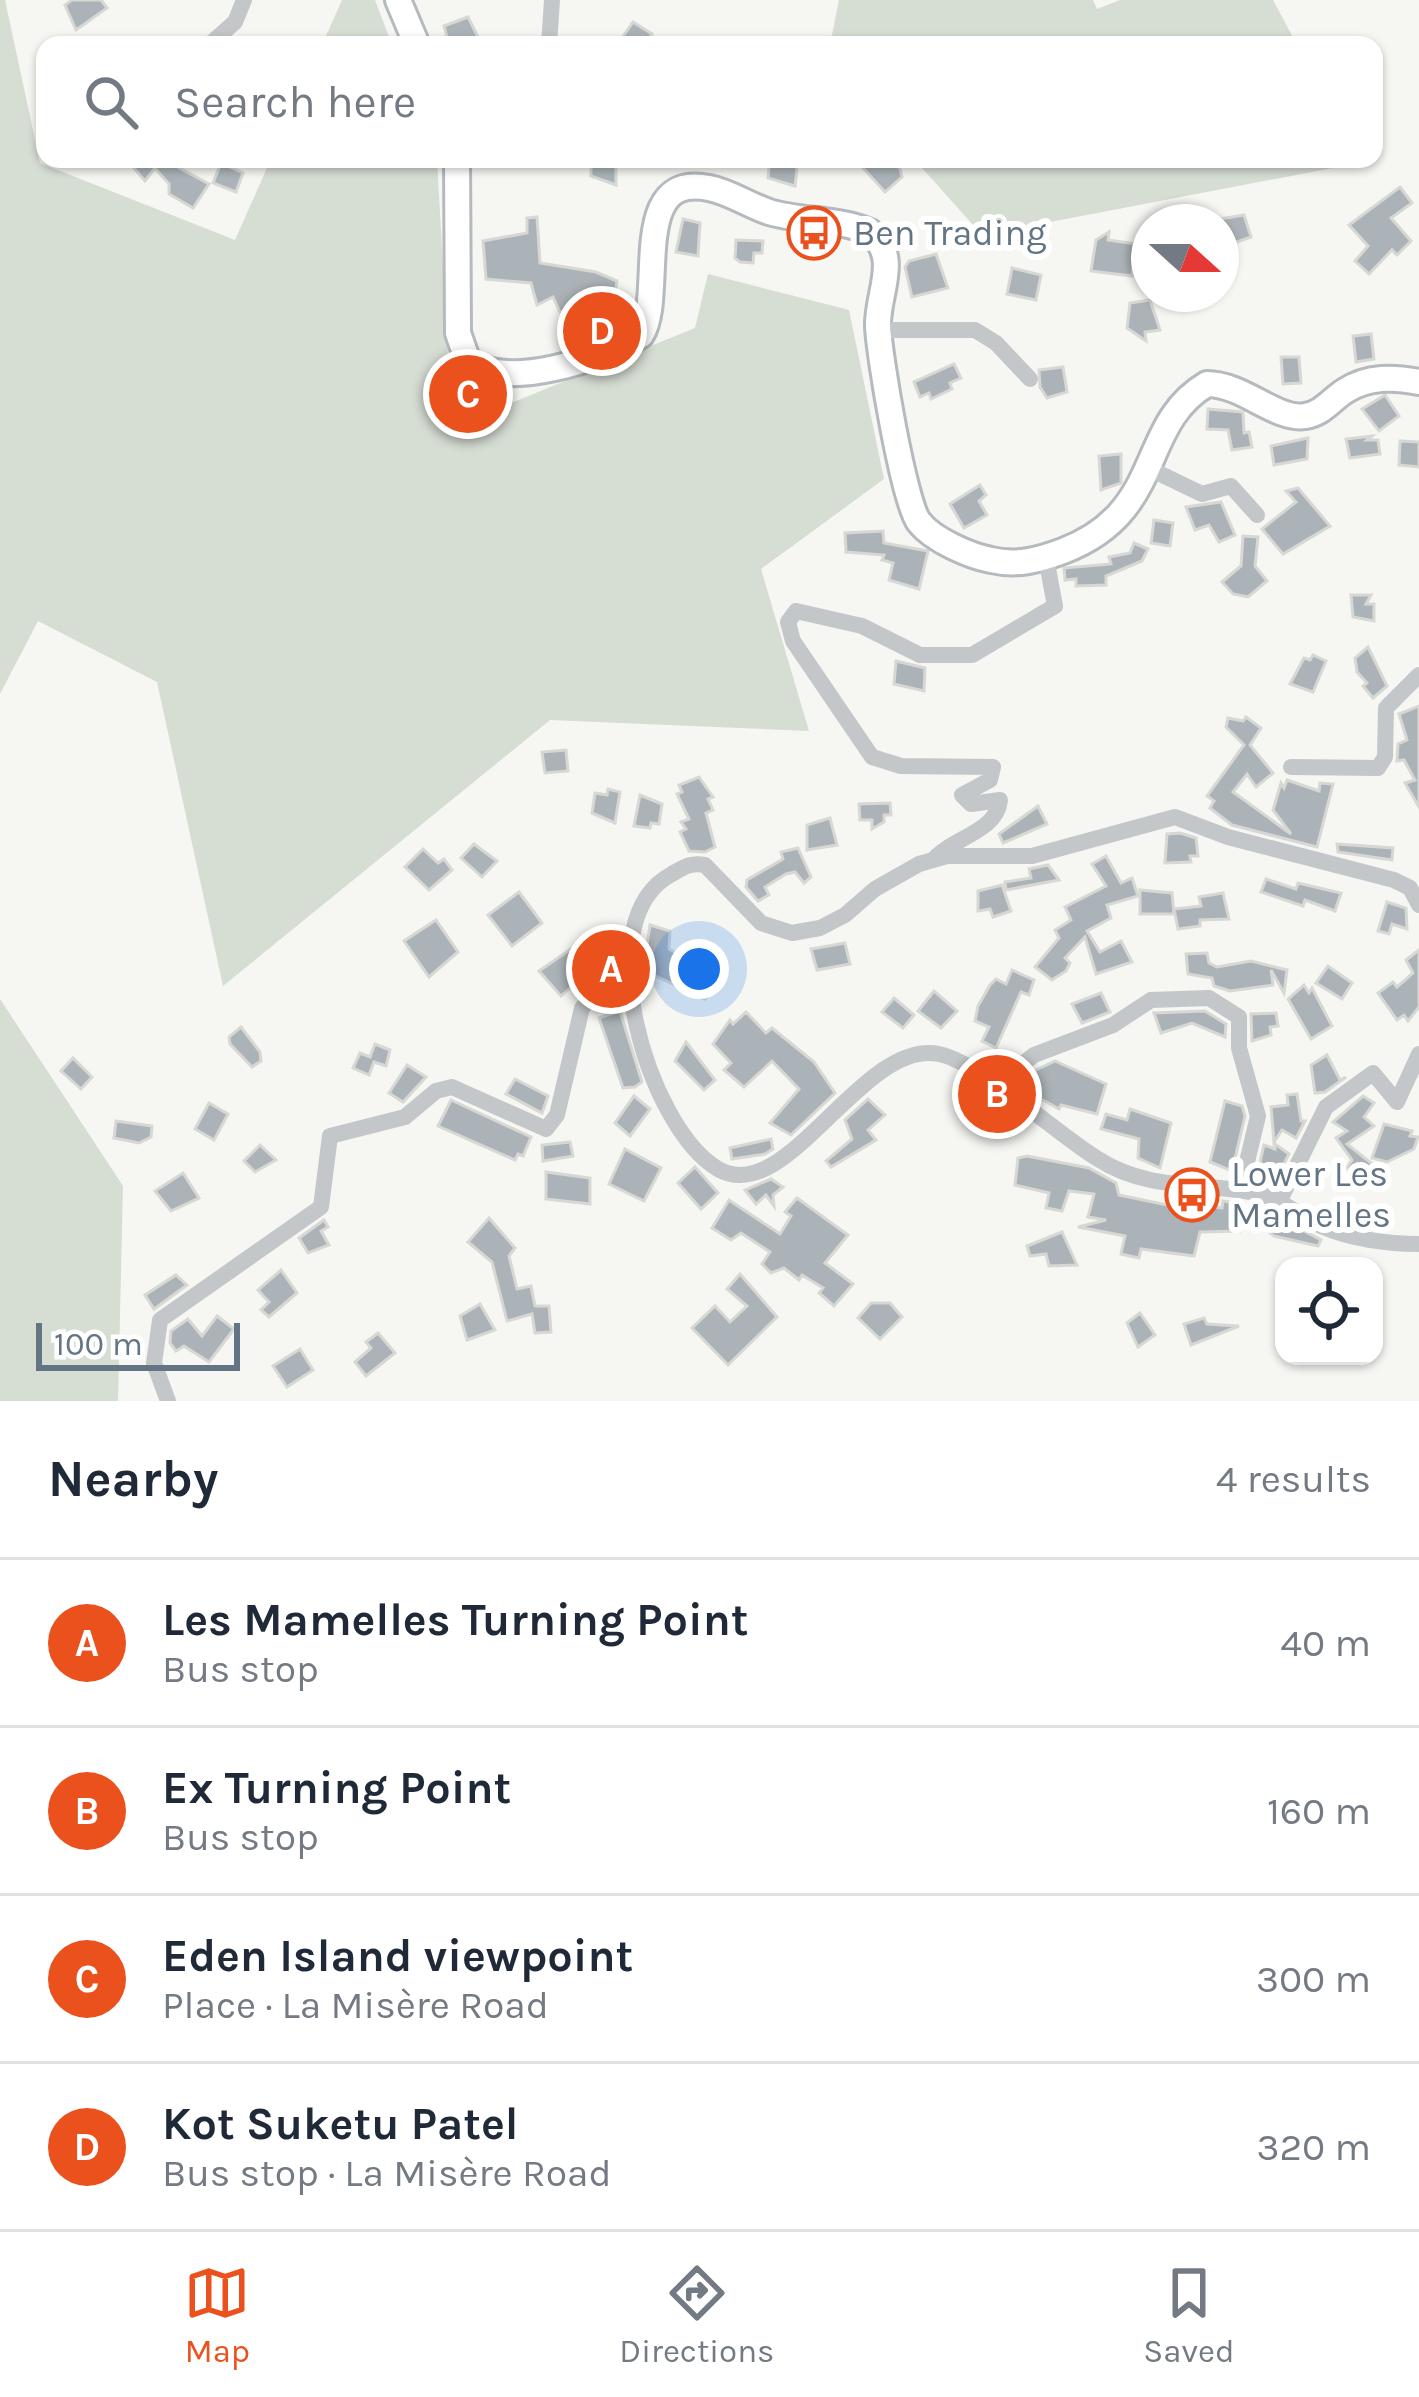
<!DOCTYPE html>
<html lang="en">
<head>
<meta charset="utf-8">
<style>
	:root { --surface:#fff; --page:#f2f2f3; --text:#1f2937; --muted:#747a83; --line:#e0e1e3; --accent:#ea511d }
	body { margin:0; font-family:Karla,sans-serif; background:var(--page); color:var(--text) }
	.controls { position:absolute; right:36px; bottom:36px; display:grid; overflow:hidden; border-radius:24px; box-shadow:0 3px 9px #0004 }
	.controls button { width:108px; height:108px; display:grid; place-items:center; padding:0; border:0; border-bottom:3px solid var(--line); background:var(--surface); color:var(--text); font:60px sans-serif }
	.compass { position:absolute; left:1131px; top:204px; width:108px; height:108px; border-radius:50%; background:var(--surface); box-shadow:0 3px 9px #0004; rotate:111deg }
	.scale { position:absolute; left:36px; bottom:30px; width:204px; box-sizing:border-box; padding-left:12px; border:6px solid #637584; border-top:0; font-size:33px; line-height:42px; white-space:nowrap; color:#637584; -webkit-text-stroke:9px #fff; paint-order:stroke }
	.you { position:absolute; left:699px; top:969px; width:42px; height:42px; margin:-30px; border:9px solid #fff; border-radius:50%; background:#1a73e8; box-shadow:0 0 0 18px #1a73e833 }
	.badge { display:grid; place-items:center; width:78px; height:78px; border-radius:50%; background:var(--accent); color:#fff; font-size:39px; font-weight:700 }
	.pin { position:absolute; translate:-50% -50%; border:6px solid #fff; box-shadow:0 3px 12px #0006 }
	.list { margin:0; padding:0; list-style:none }
	h2 { display:flex; justify-content:space-between; align-items:center; height:156px; margin:0; padding:0 48px; font-size:51px }
	h2 small { font-size:39px; font-weight:400; color:var(--muted) }
	.list li { display:grid; grid-template-columns:78px 1fr auto; gap:36px; align-items:center; box-sizing:border-box; height:168px; padding:0 48px; border-top:3px solid var(--line) }
	.list b { display:block; font-size:45px; white-space:nowrap }
	.list p { margin:0; font-size:39px; white-space:nowrap; color:var(--muted) }
	.list em { font-size:39px; font-style:normal; color:var(--muted) }
	.icon { flex:none; width:66px; height:66px; fill:none; stroke:currentColor; stroke-width:2; stroke-linecap:round; stroke-linejoin:round }
	.map { position:relative; flex:none; width:1419px; height:1401px; overflow:hidden }
	.search { position:absolute; background:var(--surface); box-shadow:0 3px 9px #0004; left:36px; right:36px; top:36px; height:132px; display:flex; align-items:center; gap:30px; box-sizing:border-box; padding:0 42px; border-radius:24px; color:var(--muted); font-size:45px }
	.sheet { height:828px; background:var(--surface) }
	nav { display:flex; justify-content:space-around; align-items:center; box-sizing:border-box; height:168px; border-top:3px solid var(--line); background:var(--surface); font-size:33px; color:var(--muted) }
	nav a { display:grid; justify-items:center; gap:6px }
	nav .on { color:var(--accent) }
	.map>svg:first-child { display:block }
</style>
</head>
<body>
<div class="map">
<svg width="1419" height="1401" viewBox="0 0 1419 1401">
	<rect width="100%" height="100%" fill="#f6f6f2"/>
	<g fill="#d6ddd3">
		<polygon points="0,0 5,0 40,163 235,240 271,159 437,159 452,427 695,328 708,274 849,310 884,479 761,569 809,731 550,720 223,986 157,682 38,621 0,694"/>
		<polygon points="342,0 375,0 392,45 322,45"/>
		<polygon points="839,0 1093,0 1097,9 1120,0 1273,0 1297,45 830,45"/>
		<polygon points="914,159 1357,159 1359,163 982,235"/>
		<polygon points="0,999 123,1186 118,1401 0,1401"/>
	</g>
	<g fill="#abb3b8" stroke="#d7d7d4" stroke-width="3">
		<polygon points="72,0 101,0 107,8 76,30 65,5"/>
		<polygon points="468,17 481,43 449,45 444,26"/>
		<polygon points="633,22 652,34 644,45 617,45"/>
		<polygon points="126,159 163,159 209,184 193,208 169,194 169,184 155,168 145,181"/>
		<polygon points="616,159 616,185 591,176 591,161"/>
		<polygon points="770,159 798,159 795,186 768,178"/>
		<polygon points="872,159 891,159 900,169 902,177 885,192 862,167"/>
		<polygon points="221,163 243,173 236,192 213,183"/>
		<polygon points="1400,187 1412,203 1391,218 1411,241 1397,255 1392,250 1369,274 1355,261 1368,246 1349,225"/>
		<polygon points="1244,215 1251,237 1223,247 1220,219"/>
		<polygon points="537,217 540,263 596,272 617,281 615,294 597,290 597,310 560,312 553,297 537,305 531,283 486,279 483,241 527,233 527,218"/>
		<polygon points="683,219 700,223 698,256 676,252"/>
		<polygon points="1109,232 1108,240 1136,244 1132,276 1091,271 1096,240"/>
		<polygon points="736,240 763,241 762,253 754,253 753,263 740,262 735,258"/>
		<polygon points="936,254 948,288 912,297 905,267 909,261"/>
		<polygon points="1012,268 1041,275 1036,300 1007,294"/>
		<polygon points="1150,300 1160,330 1145,332 1146,341 1127,328 1130,303"/>
		<polygon points="1371,334 1374,359 1356,362 1353,336"/>
		<polygon points="1281,357 1299,357 1301,383 1283,384"/>
		<polygon points="954,364 961,378 950,383 952,389 931,399 929,393 920,397 914,382"/>
		<polygon points="1063,367 1067,392 1047,398 1040,387 1039,370"/>
		<polygon points="1385,395 1399,416 1379,431 1362,409"/>
		<polygon points="1208,409 1243,412 1244,433 1249,432 1252,447 1232,450 1228,430 1207,429"/>
		<polygon points="1372,436 1367,440 1378,440 1380,454 1350,458 1346,439"/>
		<polygon points="1308,438 1307,459 1274,465 1271,446"/>
		<polygon points="1400,441 1419,442 1419,467 1399,465"/>
		<polygon points="1121,454 1121,483 1101,490 1099,456"/>
		<polygon points="980,485 986,495 979,501 987,515 964,528 950,504"/>
		<polygon points="1298,488 1330,526 1283,554 1262,529 1296,502 1286,491"/>
		<polygon points="1221,502 1235,535 1219,542 1209,525 1195,530 1186,507"/>
		<polygon points="1154,520 1173,523 1170,546 1151,543"/>
		<polygon points="883,531 884,543 928,551 919,589 889,580 893,563 882,560 884,555 846,552 845,533"/>
		<polygon points="1243,536 1258,537 1255,566 1267,581 1248,597 1233,594 1222,582 1241,566"/>
		<polygon points="1134,543 1148,549 1142,561 1106,576 1106,585 1076,586 1076,579 1065,580 1064,568 1111,564 1109,557 1130,553"/>
		<polygon points="1351,595 1371,595 1366,604 1374,604 1374,621 1353,617"/>
		<polygon points="1368,647 1387,686 1373,698 1363,686 1367,683 1357,672 1355,658"/>
		<polygon points="1313,655 1326,661 1313,692 1290,684 1304,658 1310,660"/>
		<polygon points="896,661 925,668 924,691 894,684"/>
		<polygon points="1419,706 1419,807 1405,783 1415,780 1404,760 1397,761 1398,744 1407,740 1399,714"/>
		<polygon points="1246,717 1261,728 1250,745 1273,773 1256,787 1247,774 1233,792 1291,834 1273,810 1281,783 1284,788 1287,780 1319,791 1320,783 1333,784 1317,847 1232,825 1210,808 1214,801 1207,796 1244,745 1226,727 1228,718 1243,721"/>
		<polygon points="566,750 568,771 545,773 542,752"/>
		<polygon points="699,777 713,797 708,799 713,810 706,813 715,847 705,852 689,851 680,832 686,829 681,822 689,819 677,794 682,792 679,785"/>
		<polygon points="608,789 620,792 615,823 592,813 595,793 607,795"/>
		<polygon points="640,795 662,804 659,824 651,823 650,828 634,826"/>
		<polygon points="890,803 891,815 884,815 884,822 872,829 872,820 860,820 859,804"/>
		<polygon points="1038,806 1047,824 1003,843 999,834"/>
		<polygon points="830,818 837,845 807,850 807,825"/>
		<polygon points="1180,833 1196,838 1198,856 1190,856 1191,862 1165,863 1167,834"/>
		<polygon points="474,844 497,861 482,877 461,858"/>
		<polygon points="1337,844 1393,848 1392,860 1338,852"/>
		<polygon points="798,848 811,877 804,883 795,872 786,874 765,887 769,895 758,901 746,887 747,880 783,859 781,852"/>
		<polygon points="423,849 438,863 444,859 452,870 429,890 405,867"/>
		<polygon points="1106,856 1121,883 1132,878 1138,896 1107,905 1111,918 1087,931 1100,952 1121,941 1132,962 1096,974 1085,937 1065,958 1070,963 1066,971 1052,980 1035,967 1059,938 1055,930 1071,920 1065,907 1106,886 1092,864"/>
		<polygon points="1048,865 1059,880 1006,890 1005,882 1031,878 1029,869"/>
		<polygon points="1266,879 1296,889 1298,883 1341,893 1335,911 1305,900 1303,906 1261,892"/>
		<polygon points="1002,885 1011,911 993,917 990,909 978,911 978,891"/>
		<polygon points="1140,890 1172,893 1174,914 1140,914"/>
		<polygon points="519,892 542,923 512,946 488,915"/>
		<polygon points="1223,893 1229,919 1200,920 1200,926 1178,929 1174,909 1201,906 1199,897"/>
		<polygon points="1387,902 1406,908 1407,929 1392,924 1389,934 1378,931"/>
		<polygon points="436,920 458,952 429,977 404,941"/>
		<polygon points="650,925 670,931 669,949 705,968 702,972 716,983 705,999 643,970"/>
		<polygon points="845,943 850,964 817,970 811,949"/>
		<polygon points="578,944 588,958 570,973 578,981 561,996 539,971"/>
		<polygon points="1419,950 1419,1007 1408,1021 1404,1015 1397,1020 1378,993 1393,982 1397,987 1413,973 1406,960"/>
		<polygon points="1207,953 1209,963 1217,967 1251,961 1287,970 1284,993 1271,970 1273,985 1230,991 1214,986 1212,978 1188,974 1186,954"/>
		<polygon points="1328,966 1352,983 1342,999 1316,983"/>
		<polygon points="1012,970 1034,980 1029,995 1021,992 996,1048 982,1041 989,1027 975,1021 978,1006 990,985 996,979 1006,984"/>
		<polygon points="1304,985 1309,993 1312,988 1332,1026 1311,1039 1288,999"/>
		<polygon points="934,991 957,1011 941,1028 918,1011"/>
		<polygon points="1101,993 1110,1012 1082,1023 1072,1004"/>
		<polygon points="894,998 914,1015 903,1028 882,1012"/>
		<polygon points="620,1011 642,1082 635,1087 623,1088 599,1018"/>
		<polygon points="1205,1011 1226,1024 1225,1037 1192,1023 1161,1033 1154,1013"/>
		<polygon points="746,1012 766,1033 772,1028 814,1062 835,1093 791,1135 770,1123 799,1089 772,1061 744,1087 724,1070 731,1063 713,1044 730,1020 733,1024"/>
		<polygon points="1276,1013 1278,1026 1270,1027 1271,1035 1252,1041 1251,1014"/>
		<polygon points="241,1027 260,1052 261,1061 252,1067 230,1044 229,1037"/>
		<polygon points="686,1042 715,1080 704,1090 675,1061"/>
		<polygon points="375,1044 390,1050 386,1066 374,1062 369,1075 353,1068 360,1053 370,1057"/>
		<polygon points="1327,1055 1340,1080 1346,1077 1325,1092 1315,1093 1311,1065"/>
		<polygon points="73,1058 92,1077 81,1089 61,1071"/>
		<polygon points="1055,1061 1106,1084 1097,1114 1061,1105 1059,1109 1025,1090 1034,1071"/>
		<polygon points="407,1065 426,1077 403,1102 389,1093"/>
		<polygon points="515,1079 548,1096 542,1113 506,1094"/>
		<polygon points="1297,1094 1301,1121 1305,1121 1296,1138 1282,1130 1274,1142 1271,1107 1288,1105 1287,1095"/>
		<polygon points="634,1096 650,1109 630,1136 615,1123"/>
		<polygon points="1363,1096 1374,1103 1364,1117 1374,1126 1347,1144 1375,1166 1367,1179 1346,1169 1352,1160 1336,1138 1347,1131 1333,1122"/>
		<polygon points="868,1099 885,1115 868,1130 876,1140 831,1167 826,1161 852,1139 845,1120"/>
		<polygon points="451,1100 531,1137 523,1156 518,1154 515,1160 438,1126"/>
		<polygon points="1225,1101 1242,1106 1245,1116 1232,1171 1210,1162"/>
		<polygon points="209,1103 228,1114 214,1140 195,1129"/>
		<polygon points="1130,1109 1171,1123 1160,1168 1138,1158 1139,1139 1101,1129 1106,1114 1127,1120"/>
		<polygon points="116,1121 152,1126 151,1137 139,1143 114,1138"/>
		<polygon points="1384,1124 1412,1131 1410,1136 1418,1137 1414,1149 1387,1162 1372,1158"/>
		<polygon points="771,1139 773,1149 765,1154 732,1159 730,1148"/>
		<polygon points="570,1142 573,1156 543,1161 542,1145"/>
		<polygon points="1275,1144 1289,1154 1273,1185 1256,1180 1264,1145 1275,1149"/>
		<polygon points="260,1145 276,1160 255,1172 244,1161"/>
		<polygon points="625,1149 661,1168 644,1201 609,1184"/>
		<polygon points="1027,1156 1089,1168 1116,1183 1119,1195 1167,1205 1168,1199 1222,1208 1223,1201 1243,1204 1240,1231 1200,1232 1194,1256 1141,1249 1139,1258 1121,1254 1125,1236 1078,1227 1106,1220 1088,1217 1094,1194 1069,1191 1062,1211 1046,1208 1049,1193 1015,1185 1018,1158"/>
		<polygon points="695,1167 718,1193 701,1209 678,1183"/>
		<polygon points="546,1172 590,1178 590,1204 546,1199"/>
		<polygon points="183,1173 199,1198 171,1211 155,1191"/>
		<polygon points="771,1179 783,1187 773,1195 774,1206 766,1195 756,1204 745,1190"/>
		<polygon points="797,1198 848,1235 825,1263 853,1284 834,1306 819,1293 823,1288 802,1275 799,1280 784,1268 771,1273 762,1264 770,1252 741,1233 731,1240 712,1228 729,1200 780,1234 791,1216 785,1212"/>
		<polygon points="1263,1209 1321,1240 1318,1246 1274,1236 1254,1221"/>
		<polygon points="489,1218 515,1248 509,1256 517,1289 531,1286 535,1306 549,1306 551,1332 535,1333 532,1314 507,1321 492,1262 468,1242"/>
		<polygon points="324,1220 328,1227 321,1231 329,1245 308,1253 299,1238"/>
		<polygon points="1062,1232 1077,1265 1049,1266 1046,1254 1030,1256 1027,1246"/>
		<polygon points="281,1270 297,1293 269,1317 261,1310 269,1302 258,1290"/>
		<polygon points="740,1274 777,1317 728,1365 692,1328 715,1306 730,1322 747,1306 727,1289"/>
		<polygon points="176,1275 187,1285 154,1309 145,1295"/>
		<polygon points="871,1303 890,1303 902,1317 880,1339 858,1318"/>
		<polygon points="480,1304 495,1330 467,1340 460,1316"/>
		<polygon points="1140,1313 1155,1335 1138,1347 1127,1323"/>
		<polygon points="217,1316 234,1329 209,1362 184,1346 176,1351 170,1343 171,1331 188,1319 202,1336"/>
		<polygon points="1204,1318 1207,1324 1239,1326 1191,1345 1184,1324"/>
		<polygon points="378,1333 395,1353 366,1376 355,1362 371,1348 366,1342"/>
		<polygon points="300,1349 313,1370 287,1387 273,1366"/>
	</g>
	<g fill="none" stroke-linecap="round" stroke-linejoin="round">
		<g stroke="#b5babf" stroke-width="30">
			<g id="secondary">
				<polyline points="398,0 417,45"/>
				<path d="M457 159 458 333 467 359C502 393 604 358 641 335 666 297 627 171 709 188 730 192 748 205 769 212 802 222 838 218 870 232 901 258 877 293 878 326 879 355 904 503 919 522 933 540 970 556 991 560 1017 566 1039 560 1063 551 1166 512 1137 425 1207 384 1243 384 1277 421 1305 416 1322 414 1332 399 1345 391 1368 376 1394 377 1419 382"/>
			</g>
		</g>
		<g stroke="#c3c7ca" stroke-width="16">
			<polyline points="209,45 235,22 244,0"/>
			<polyline points="549,45 552,0"/>
			<polyline points="878,330 975,330 996,343 1030,379"/>
			<polyline points="1148,468 1202,494 1231,486 1257,515"/>
			<polyline points="1291,767 1378,768 1385,757 1386,708 1419,675"/>
			<path d="M933 860C953 837 997 832 1000 800L971 804 962 795 990 780 993 767 901 766 872 757 793 641 788 622 796 611 862 626 920 655H972L1055 606 1046 558"/>
			<path d="M1419 905 1410 888 1394 880 1228 837 1175 817 1032 856H947L919 864 875 889 845 915 820 928 792 933 761 923 705 865C691 862 684 867 672 874 585 919 648 1128 718 1169 787 1209 862 1038 939 1054 979 1062 1058 1135 1098 1159 1148 1191 1200 1182 1256 1193 1281 1199 1298 1215 1321 1226 1350 1239 1388 1244 1419 1244"/>
			<polyline points="994,1087 1034,1055 1113,1025 1151,1000 1209,998 1239,1017 1239,1048 1258,1116 1240,1191"/>
			<polyline points="1280,1200 1326,1107 1373,1073 1397,1102 1419,1054"/>
			<polyline points="168,1401 154,1363 160,1320 321,1207 330,1136 405,1117 436,1091 452,1087 546,1129 557,1115 582,1008 590,999 630,984"/>
		</g>
		<use href="#secondary" stroke="#fff" stroke-width="24"/>
	</g>
	<defs>
		<g id="bus-ring" transform="scale(2.7)"><circle r="9.5" fill="#fff" stroke="#ea511d" stroke-width="1.5"/><path d="M-5-6H5V4H4V6H2V4H-2V6H-4V4H-5ZM-3.5-4V0h7V-4ZM-3.5 1.2v1.5H-2V1.2ZM2 1.2v1.5H3.5V1.2Z" fill="#ea511d"/></g>
	</defs>
	<g fill-rule="evenodd">
		<use href="#bus-ring" x="814" y="233"/>
		<use href="#bus-ring" x="1192" y="1195"/>
	</g>
	<g text-anchor="middle" dominant-baseline="central" stroke-width="12" stroke-linejoin="round" paint-order="stroke">
		<g font-size="36" fill="#637584" stroke="#fff" text-anchor="start">
			<text x="853" y="233">Ben Trading</text>
			<text x="1231" y="1174">Lower Les<tspan x="1231" dy="41">Mamelles</tspan></text>
		</g>
	</g>
</svg>
<div class="controls">
<button><svg class="icon" aria-label="locate" viewBox="0 0 24 24"><circle cx="12" cy="12" r="6"/><path d="M12 2v4M12 18v4M2 12h4M18 12h4"/></svg></button>
</div>
<svg class="compass" viewBox="-18 -18 36 36"><path d="M0-13l5 13h-10z" fill="#e53935"/><path d="M0 13l5-13h-10z" fill="#747a83"/></svg>
<div class="scale">100 m</div>
<div class="you"></div>
<div class="pin badge" style="left:611px;top:969px">A</div>
<div class="pin badge" style="left:997px;top:1094px">B</div>
<div class="pin badge" style="left:468px;top:394px">C</div>
<div class="pin badge" style="left:602px;top:331px">D</div>
<div class="search"><svg class="icon" aria-label="search" viewBox="0 0 24 24"><circle cx="10" cy="10" r="6"/><path d="M15 15l6 6"/></svg>Search here</div>
</div>
<section class="sheet">
<h2>Nearby<small>4 results</small></h2>
<ul class="list">
<li><span class="badge">A</span><div><b>Les Mamelles Turning Point</b><p>Bus stop</p></div><em>40 m</em></li>
<li><span class="badge">B</span><div><b>Ex Turning Point</b><p>Bus stop</p></div><em>160 m</em></li>
<li><span class="badge">C</span><div><b>Eden Island viewpoint</b><p>Place · La Misère Road</p></div><em>300 m</em></li>
<li><span class="badge">D</span><div><b>Kot Suketu Patel</b><p>Bus stop · La Misère Road</p></div><em>320 m</em></li>
</ul>
</section>
<nav>
<a class="on"><svg class="icon" aria-label="map" viewBox="0 0 24 24"><path d="M3 6l6-2 6 2 6-2v14l-6 2-6-2-6 2zM9 4v14M15 6v14"/></svg>Map</a>
<a><svg class="icon" aria-label="directions" viewBox="0 0 24 24"><path d="M12 3l9 9-9 9-9-9zM9 14v-3h6M13 9l2 2-2 2"/></svg>Directions</a>
<a><svg class="icon" aria-label="saved" viewBox="0 0 24 24"><path d="M7 4h10v16l-5-4-5 4z"/></svg>Saved</a>
</nav>
</body>
</html>
